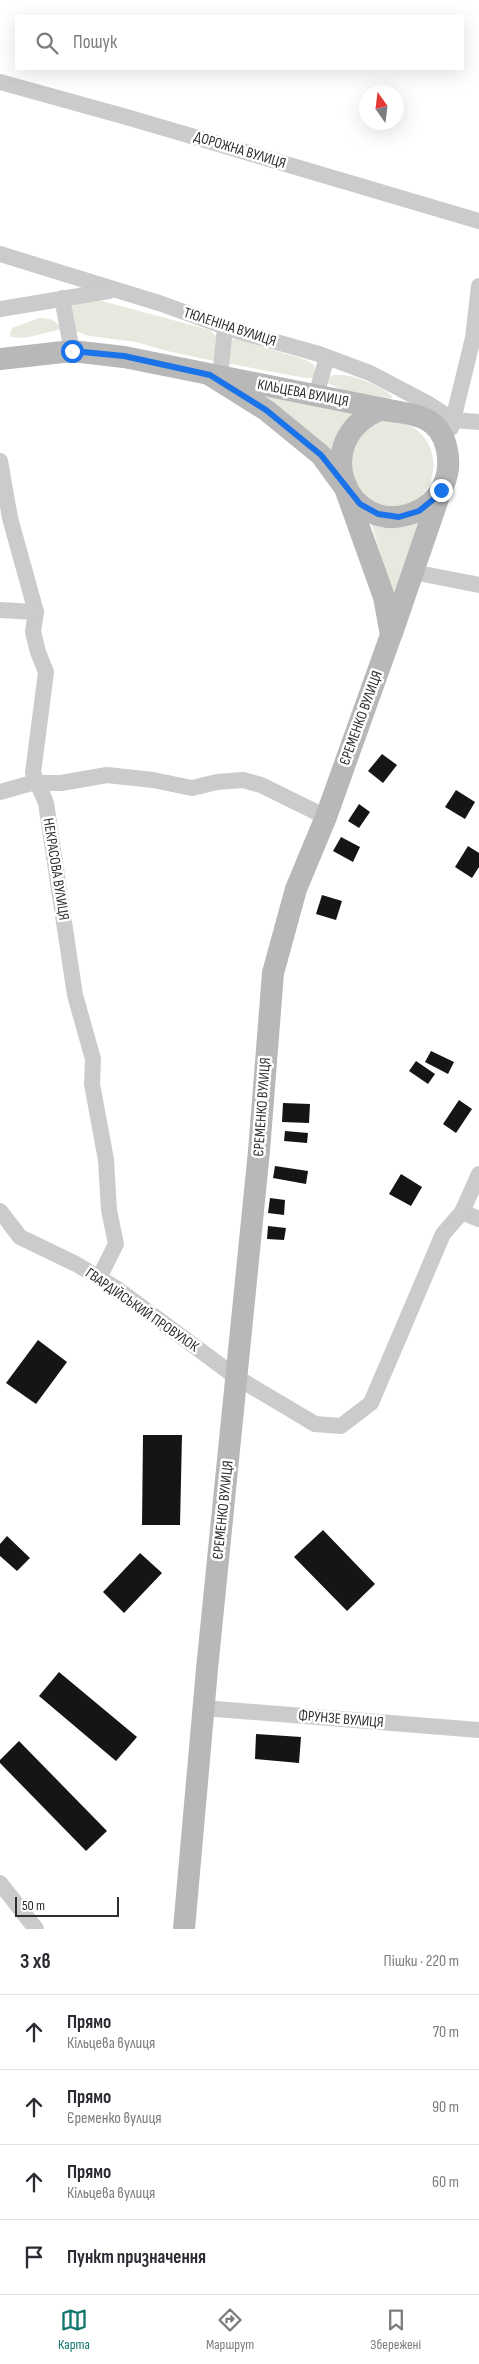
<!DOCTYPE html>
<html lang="uk">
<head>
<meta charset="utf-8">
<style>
	:root { --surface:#fff; --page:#f2f2f3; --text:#2b2b33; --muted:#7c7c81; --line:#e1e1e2; --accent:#0f766e }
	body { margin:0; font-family:"Sofia Sans Condensed",sans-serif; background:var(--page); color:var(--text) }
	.compass { position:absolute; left:359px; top:85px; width:45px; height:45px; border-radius:50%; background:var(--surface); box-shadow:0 5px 20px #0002; rotate:346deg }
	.scale { position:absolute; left:15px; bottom:12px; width:104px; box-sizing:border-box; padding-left:5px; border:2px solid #2e2e2e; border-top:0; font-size:14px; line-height:18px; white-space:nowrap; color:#2e2e2e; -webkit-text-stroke:4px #fff; paint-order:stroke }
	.stop { position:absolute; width:15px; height:15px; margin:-11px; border:4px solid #1a73e8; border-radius:50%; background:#fff }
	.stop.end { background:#1a73e8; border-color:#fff; box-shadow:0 1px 5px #0008 }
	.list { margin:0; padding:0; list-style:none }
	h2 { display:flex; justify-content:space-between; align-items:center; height:65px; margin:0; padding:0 20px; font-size:21px }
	h2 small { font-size:16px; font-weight:400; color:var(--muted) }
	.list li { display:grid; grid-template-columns:32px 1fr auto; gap:15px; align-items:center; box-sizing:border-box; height:75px; padding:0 20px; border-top:1px solid var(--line) }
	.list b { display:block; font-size:19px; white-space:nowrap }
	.list p { margin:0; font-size:16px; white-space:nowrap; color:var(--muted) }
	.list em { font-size:16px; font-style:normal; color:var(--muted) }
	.icon { flex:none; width:28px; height:28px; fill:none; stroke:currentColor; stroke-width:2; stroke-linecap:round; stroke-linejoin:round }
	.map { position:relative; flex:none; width:479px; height:1929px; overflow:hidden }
	.search { position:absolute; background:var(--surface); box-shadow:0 5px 20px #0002; left:15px; right:15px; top:15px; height:55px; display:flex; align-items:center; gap:12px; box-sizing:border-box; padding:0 18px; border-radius:0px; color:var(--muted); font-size:19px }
	.sheet { height:365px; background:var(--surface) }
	nav { display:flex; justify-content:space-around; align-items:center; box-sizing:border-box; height:70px; border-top:1px solid var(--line); background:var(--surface); font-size:14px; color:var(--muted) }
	nav a { display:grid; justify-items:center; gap:2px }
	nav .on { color:var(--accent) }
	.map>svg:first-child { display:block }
</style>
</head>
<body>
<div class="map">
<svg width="479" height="1929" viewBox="0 0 479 1929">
	<rect width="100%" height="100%" fill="#fff"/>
	<g fill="#e6eade">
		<polygon points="102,301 210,330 216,336 214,361 167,351 136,342 89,336 72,330 72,306 76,303"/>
		<path d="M39 318C49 318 56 320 62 329L25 338 11 337 10 333 12 328Z"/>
		<polygon points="238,339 306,360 314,365 316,378 305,378 225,363 228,340"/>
		<path d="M333 375C351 373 380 385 393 397L389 399C368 395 341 394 324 380Z"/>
		<polygon points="265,395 356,411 333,451"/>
		<path d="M389 421C453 424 443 513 390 506 381 505 372 503 364 497 357 491 353 475 349 466L359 435 380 422Z"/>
		<polygon points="420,521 393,597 371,522"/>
	</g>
	<g fill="#151515">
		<polygon points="382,754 397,765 383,783 368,771"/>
		<polygon points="456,790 475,802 465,819 445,807"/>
		<polygon points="359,804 370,812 359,828 348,821"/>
		<polygon points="341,837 360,847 353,862 333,851"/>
		<polygon points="468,846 479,853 479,867 472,878 455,867"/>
		<polygon points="322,895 342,901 336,920 316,914"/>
		<polygon points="431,1051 454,1062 448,1074 425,1062"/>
		<polygon points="416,1061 435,1074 428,1084 409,1071"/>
		<polygon points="459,1100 472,1109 456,1133 443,1124"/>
		<polygon points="283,1103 310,1104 309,1123 282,1122"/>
		<polygon points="285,1131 308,1133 307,1143 284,1141"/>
		<polygon points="275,1166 308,1171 306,1184 273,1178"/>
		<polygon points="401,1174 422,1187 411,1206 389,1194"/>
		<polygon points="270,1198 285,1200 284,1215 268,1213"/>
		<polygon points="268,1226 286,1228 284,1240 267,1239"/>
		<polygon points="38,1340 67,1362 36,1404 6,1383"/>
		<polygon points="143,1435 182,1435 180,1525 142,1525"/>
		<polygon points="323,1530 375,1584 347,1611 294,1557"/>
		<polygon points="7,1536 30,1558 17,1571 0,1556 0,1544"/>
		<polygon points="140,1553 162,1573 124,1613 103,1592"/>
		<polygon points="59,1672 137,1737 116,1761 39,1696"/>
		<polygon points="256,1734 301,1737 299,1763 255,1759"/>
		<polygon points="19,1741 107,1831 86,1851 0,1763 0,1760"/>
	</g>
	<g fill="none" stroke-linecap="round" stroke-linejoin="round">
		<g stroke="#cbcbcb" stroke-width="16">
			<polyline points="0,82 130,118 479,221"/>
			<polyline points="0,254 159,303 237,331 319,354 370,373 427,403 452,419"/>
			<polyline points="62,298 72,351"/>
			<polyline points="0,309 109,291"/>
			<polyline points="220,377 225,327"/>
			<polyline points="316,395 327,357"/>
			<polyline points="442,419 479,422"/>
			<polyline points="451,428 473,338 479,286"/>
			<polyline points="0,461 10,518 36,612 33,632 38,652 46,672 33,773 46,803 75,995 93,1059 92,1084 106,1160 109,1210 116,1244 99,1278"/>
			<polyline points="413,572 479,585"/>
			<polyline points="0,610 36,612"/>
			<polyline points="0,792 32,783 61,783 107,775 153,780 192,788 217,782 243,780 261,785 326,817"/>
			<polyline points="0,1211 20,1237 76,1264 116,1288 236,1377 315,1424 341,1426 371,1403 443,1234 462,1212 479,1219"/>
			<polyline points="462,1212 479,1174"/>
			<polyline points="204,1708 479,1730"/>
			<polyline points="0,1883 36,1929"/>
		</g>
		<g stroke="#b8b8b8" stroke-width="22">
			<polyline points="0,359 72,351 124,357 399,412"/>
			<path d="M380 410C394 411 412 413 425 419 449 430 453 465 443 486 437 499 427 508 413 513 346 538 308 439 380 410Z"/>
			<polyline points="392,633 440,493"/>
			<polyline points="184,1929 207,1669 259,1151 273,973 296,889 326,817 391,635 384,597 345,488 321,455 266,410 210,375"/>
		</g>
	</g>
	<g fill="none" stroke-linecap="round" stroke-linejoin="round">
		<polyline stroke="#1a73e8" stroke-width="6" points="72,351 124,356 210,375 266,410 321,455 360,504 378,514 399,517 419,511 435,498 441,490"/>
	</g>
	<g text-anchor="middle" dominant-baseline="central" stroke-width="5" stroke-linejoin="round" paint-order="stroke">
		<g font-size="15" fill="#2e2e2e" stroke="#fff">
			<text transform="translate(240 150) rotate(17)">ДОРОЖНА ВУЛИЦЯ</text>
			<text transform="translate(230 327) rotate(18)">ТЮЛЕНІНА ВУЛИЦЯ</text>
			<text transform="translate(303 393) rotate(11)">КІЛЬЦЕВА ВУЛИЦЯ</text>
			<text transform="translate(361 718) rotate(-70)">ЄРЕМЕНКО ВУЛИЦЯ</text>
			<text transform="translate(56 869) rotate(81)">НЕКРАСОВА ВУЛИЦЯ</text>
			<text transform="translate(262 1107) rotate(-86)">ЄРЕМЕНКО ВУЛИЦЯ</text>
			<text transform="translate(142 1310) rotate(35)">ГВАРДІЙСЬКИЙ ПРОВУЛОК</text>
			<text transform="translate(223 1510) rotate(-84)">ЄРЕМЕНКО ВУЛИЦЯ</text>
			<text transform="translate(341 1719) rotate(5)">ФРУНЗЕ ВУЛИЦЯ</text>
		</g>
	</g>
</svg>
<svg class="compass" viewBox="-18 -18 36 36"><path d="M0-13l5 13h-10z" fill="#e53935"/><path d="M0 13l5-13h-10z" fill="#7c7c81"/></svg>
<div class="scale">50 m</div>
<div class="stop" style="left:72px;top:351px"></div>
<div class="stop end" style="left:441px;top:490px"></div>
<div class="search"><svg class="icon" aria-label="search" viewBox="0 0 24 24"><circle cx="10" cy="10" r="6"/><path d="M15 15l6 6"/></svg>Пошук</div>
</div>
<section class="sheet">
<h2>3 хв<small>Пішки · 220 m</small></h2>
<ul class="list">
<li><svg class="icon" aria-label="ahead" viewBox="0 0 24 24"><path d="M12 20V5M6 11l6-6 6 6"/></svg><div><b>Прямо</b><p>Кільцева вулиця</p></div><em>70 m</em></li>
<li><svg class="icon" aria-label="ahead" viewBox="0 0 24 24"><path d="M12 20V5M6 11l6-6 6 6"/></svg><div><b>Прямо</b><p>Єременко вулиця</p></div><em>90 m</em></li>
<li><svg class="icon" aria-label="ahead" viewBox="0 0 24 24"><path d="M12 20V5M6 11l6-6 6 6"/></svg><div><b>Прямо</b><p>Кільцева вулиця</p></div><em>60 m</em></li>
<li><svg class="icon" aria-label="arrive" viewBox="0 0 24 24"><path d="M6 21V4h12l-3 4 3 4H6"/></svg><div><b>Пункт призначення</b></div></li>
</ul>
</section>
<nav>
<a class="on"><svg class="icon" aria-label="map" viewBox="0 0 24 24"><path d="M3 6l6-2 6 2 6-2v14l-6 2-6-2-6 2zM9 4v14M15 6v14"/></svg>Карта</a>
<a><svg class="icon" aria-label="directions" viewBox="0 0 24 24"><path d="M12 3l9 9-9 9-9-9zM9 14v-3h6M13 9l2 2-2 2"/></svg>Маршрут</a>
<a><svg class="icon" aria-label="saved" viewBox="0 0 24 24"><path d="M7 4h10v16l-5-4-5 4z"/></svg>Збережені</a>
</nav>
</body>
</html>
